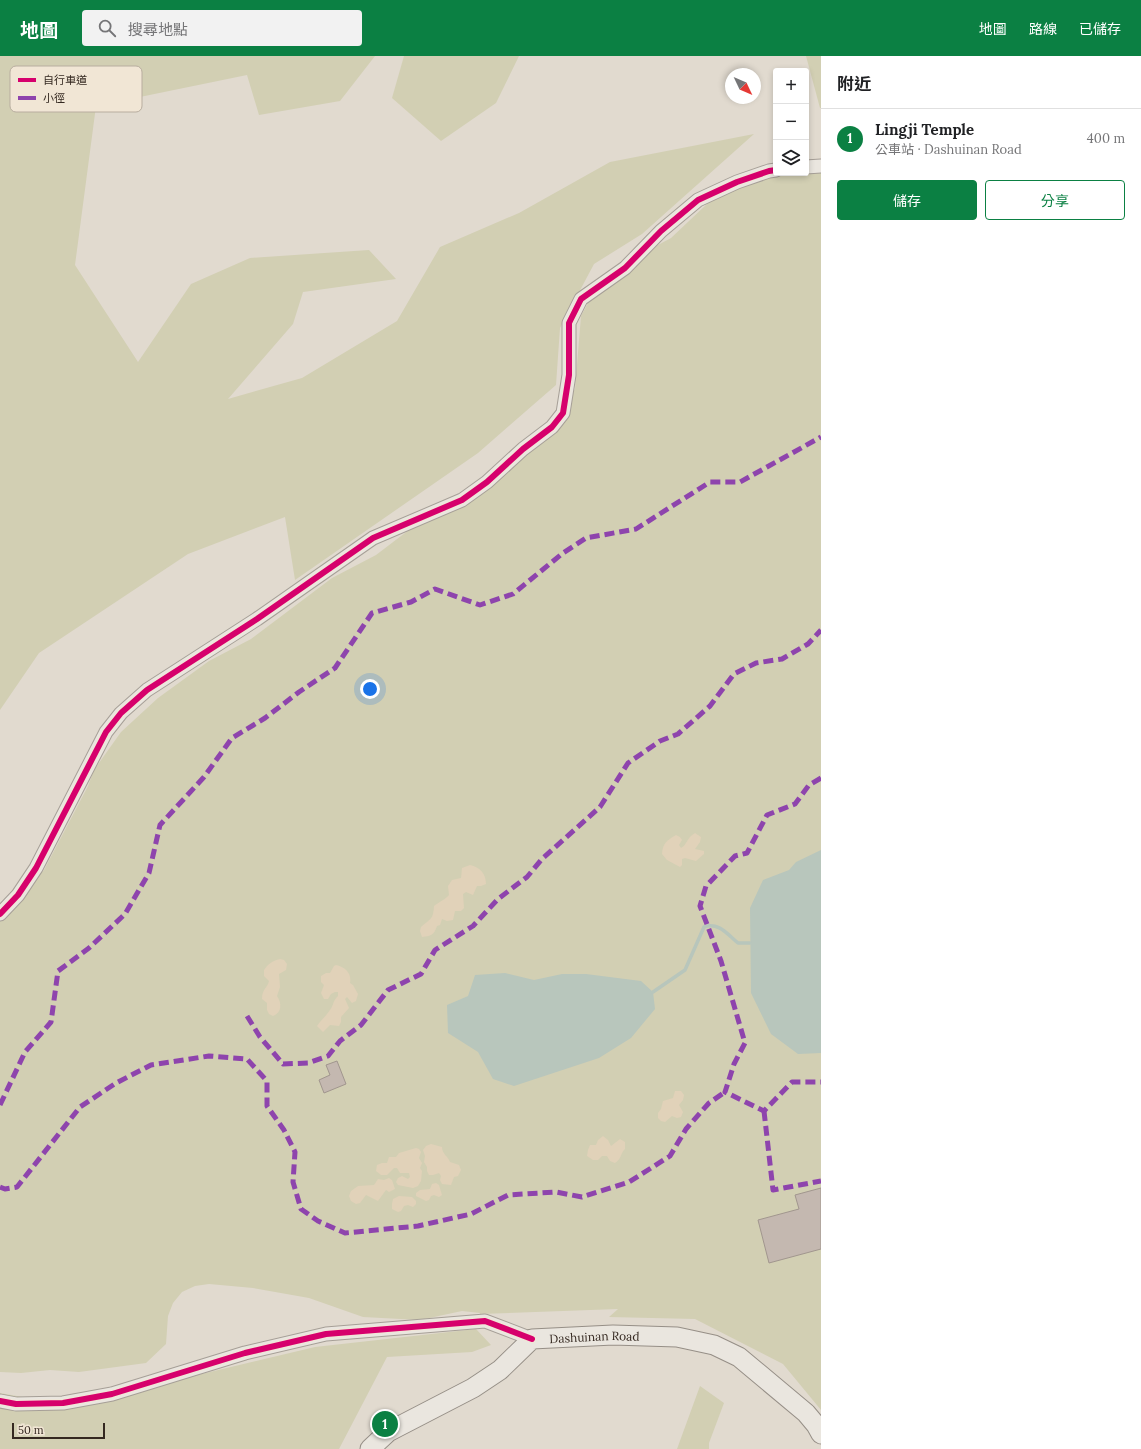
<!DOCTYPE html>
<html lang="zh-TW">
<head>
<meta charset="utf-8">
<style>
	:root { --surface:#fff; --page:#f2f2f2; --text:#202124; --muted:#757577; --line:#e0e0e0; --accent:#0b8043 }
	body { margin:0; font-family:Lora,"Noto Sans TC",serif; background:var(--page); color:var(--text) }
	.controls { position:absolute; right:12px; top:12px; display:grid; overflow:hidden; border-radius:4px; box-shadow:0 2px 6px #0003 }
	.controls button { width:36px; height:36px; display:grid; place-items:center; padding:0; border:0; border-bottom:1px solid var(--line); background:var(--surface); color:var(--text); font:20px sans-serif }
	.compass { position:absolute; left:725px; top:12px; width:36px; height:36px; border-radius:50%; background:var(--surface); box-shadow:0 2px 6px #0003; rotate:134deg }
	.scale { position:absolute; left:12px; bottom:10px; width:93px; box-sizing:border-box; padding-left:4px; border:2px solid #342820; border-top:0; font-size:11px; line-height:14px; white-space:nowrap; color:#342820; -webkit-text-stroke:3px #f1e6d5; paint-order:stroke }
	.you { position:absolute; left:370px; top:633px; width:14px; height:14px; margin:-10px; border:3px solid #fff; border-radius:50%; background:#1a73e8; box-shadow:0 0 0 6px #1a73e833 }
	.badge { display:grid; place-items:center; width:26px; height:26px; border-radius:50%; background:var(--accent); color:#fff; font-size:13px; font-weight:700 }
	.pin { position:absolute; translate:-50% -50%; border:2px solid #fff; box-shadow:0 1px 4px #0006 }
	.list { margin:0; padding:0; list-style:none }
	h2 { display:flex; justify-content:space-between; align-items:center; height:52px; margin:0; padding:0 16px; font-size:17px }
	h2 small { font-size:13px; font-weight:400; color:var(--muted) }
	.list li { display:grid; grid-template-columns:26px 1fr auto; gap:12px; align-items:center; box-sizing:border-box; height:60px; padding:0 16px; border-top:1px solid var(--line) }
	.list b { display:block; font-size:15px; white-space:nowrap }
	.list p { margin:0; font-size:13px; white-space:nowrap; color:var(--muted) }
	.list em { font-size:13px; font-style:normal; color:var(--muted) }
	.actions { display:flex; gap:8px; padding:12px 16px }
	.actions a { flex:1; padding:9px 0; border:1px solid var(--accent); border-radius:4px; text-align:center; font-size:14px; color:var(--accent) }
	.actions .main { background:var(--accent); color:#fff }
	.icon { flex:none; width:22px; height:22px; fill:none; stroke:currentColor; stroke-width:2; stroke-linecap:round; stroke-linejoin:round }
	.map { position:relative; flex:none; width:821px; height:1393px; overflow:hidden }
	header { display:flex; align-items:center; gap:24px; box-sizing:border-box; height:56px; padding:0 20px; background:var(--accent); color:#fff }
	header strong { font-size:19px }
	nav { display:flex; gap:22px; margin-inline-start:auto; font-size:14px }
	.search { width:280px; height:36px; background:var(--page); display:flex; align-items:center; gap:10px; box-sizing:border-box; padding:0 14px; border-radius:4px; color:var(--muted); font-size:15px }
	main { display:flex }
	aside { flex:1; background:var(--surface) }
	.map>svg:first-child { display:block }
</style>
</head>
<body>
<header>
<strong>地圖</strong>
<div class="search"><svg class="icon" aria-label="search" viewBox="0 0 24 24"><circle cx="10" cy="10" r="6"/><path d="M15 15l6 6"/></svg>搜尋地點</div>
<nav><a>地圖</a><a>路線</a><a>已儲存</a></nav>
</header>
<main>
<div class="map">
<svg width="821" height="1393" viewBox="0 0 821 1393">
	<rect width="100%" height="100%" fill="#e1dacf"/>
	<g fill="#d2cfb3">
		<polygon points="0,0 375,0 340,45 259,59 247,19 96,50 75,209 138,306 191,228 250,202 369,194 396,223 303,236 293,268 228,343 302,322 397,265 440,191 519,157 610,106 754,78 642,178 594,208 560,272 556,329 478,397 295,524 285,461 188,498 39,597 0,654"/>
		<polygon points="404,0 519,0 496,47 441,85 392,42"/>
		<polygon points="806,0 821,0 821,52 820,52"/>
		<polygon points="821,110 821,1354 783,1308 695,1263 609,1261 618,1253 480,1258 480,1257 462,1255 420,1264 363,1261 309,1242 253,1232 209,1228 195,1230 182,1236 173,1247 168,1260 166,1288 146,1307 79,1316 50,1314 21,1317 0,1316 0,859 44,814 88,730 94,714 121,676 158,642 209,605 251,583 332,522 376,499 426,461 539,382 575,333 581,260 588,247 614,220 643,197 671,182 726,130 776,117 806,117"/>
		<polygon points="476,1273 491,1289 472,1296 387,1301 339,1393 0,1393 0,1337 79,1351 168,1326 315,1291"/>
		<polygon points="700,1330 724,1347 709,1387 709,1393 677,1393"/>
	</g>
	<g fill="#e1d2b9">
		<path d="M695 777 701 781 700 786 695 793 704 795V798L696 805 685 802 682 803V809L680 811 667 804 662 798C663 787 666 785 676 779L680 781 682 784 679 789 681 792C688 788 686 782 695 777Z"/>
		<path d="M470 809C480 811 486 818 486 828L481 830H477L473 839 466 836 463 838 464 852 461 855H455L453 864 447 865 442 863 440 869 437 870C434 879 431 880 422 881L420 875 421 871C431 862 433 864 434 850 439 846 446 843 449 839L448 830 452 824 461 822 462 812Z"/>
		<path d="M280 903 284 904 287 908 286 914 279 918 280 931 277 940C282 947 282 957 273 960L269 958 267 954V947L262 943C262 933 268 931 269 925L264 920V914C268 908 272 905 280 903Z"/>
		<path d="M336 909C345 911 352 917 350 927L353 929 358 938 356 945 352 947 347 941 345 943 349 952 341 961V966L339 970 330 969 323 976 317 970C321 964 326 960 330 954 334 949 332 946 338 940V936H335L331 938 328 943H324L321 937 324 929 321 926V920L326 917H330L334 910Z"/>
		<polygon points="675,1035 681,1035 684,1039 683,1044 679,1049 683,1056 681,1061 677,1062 672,1060 665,1066 661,1065 658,1062 658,1057 661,1053 663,1045 673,1042"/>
		<path d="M603 1080 608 1084 611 1090 620 1083 625 1086V1093C620 1098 622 1102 615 1107L610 1105 607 1100H602L598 1104H593L587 1100 588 1094 590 1089H596L598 1084Z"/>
		<path d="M431 1088 442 1091C442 1098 448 1100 450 1106L459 1109 461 1114 458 1120 454 1121 451 1129 442 1128 440 1124 441 1120 439 1117 433 1119H429L427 1115V1111L424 1106 425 1100 423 1094 426 1090Z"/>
		<polygon points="416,1092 419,1093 421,1096 419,1102 422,1107 420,1112 422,1115 421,1125 418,1130 413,1132 398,1129 396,1126 398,1122 402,1120 408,1123 410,1121 409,1117 400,1117 397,1112 394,1112 387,1119 381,1119 376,1115 377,1109 382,1107 387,1107 389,1101 396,1101 399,1097"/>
		<polygon points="389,1122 392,1124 395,1133 389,1136 386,1134 378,1145 366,1139 360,1147 356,1148 351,1145 349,1140 351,1135 358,1130 374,1129 378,1123 384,1124"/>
		<polygon points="436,1127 439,1129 442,1139 439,1141 434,1139 431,1140 429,1144 426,1145 416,1140 416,1137 420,1134 430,1133 432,1128"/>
		<polygon points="399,1140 412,1141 416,1145 416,1148 413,1151 408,1149 404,1150 401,1155 398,1156 392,1153 392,1148 393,1143"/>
	</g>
	<g fill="#b8c6bc">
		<polygon points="821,794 821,997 798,998 771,978 751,937 750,852 763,824 789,814 796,806"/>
		<polygon points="505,917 534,924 562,918 586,918 641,925 653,936 655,953 631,982 599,1002 514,1030 493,1023 478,996 448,977 447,949 468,940 475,919"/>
	</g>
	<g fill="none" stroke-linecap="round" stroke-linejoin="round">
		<path stroke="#b8c6bc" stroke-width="3.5" d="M653 936 685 914 704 871C719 866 727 878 738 887H750"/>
	</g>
	<g fill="#c4b8b0" stroke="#a1968e">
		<polygon points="337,1005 346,1028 324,1037 319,1024 330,1019 326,1009"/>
		<polygon points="821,1132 821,1193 769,1207 758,1164 799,1153 795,1139"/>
	</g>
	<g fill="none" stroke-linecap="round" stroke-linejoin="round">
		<g stroke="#a69f97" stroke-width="15">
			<g id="street">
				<polyline points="806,111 821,110"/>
				<polyline points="0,858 18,839 36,812 106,676 121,657 147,634 257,563 373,482 462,444 487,426 523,393 552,371 563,357 569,319 569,267 581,243 625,212 661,175 698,144 737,126 769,115 776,114"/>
				<polyline points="0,1345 16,1348 63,1347 112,1338 245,1297 326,1278 485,1265 532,1283"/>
			</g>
		</g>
		<g stroke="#968f87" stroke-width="21">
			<g id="secondary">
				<path id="s1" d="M370 1393 388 1376 473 1332 500 1314 532 1283 613 1279 677 1281 714 1289 739 1301 806 1357 816 1369 821 1378"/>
			</g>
		</g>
		<use href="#street" stroke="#eae6df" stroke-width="13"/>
		<use href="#secondary" stroke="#eae6df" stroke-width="19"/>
		<g stroke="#8e44ad" stroke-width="5" stroke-dasharray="10 5" stroke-linecap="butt">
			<polyline points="821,722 809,729 795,748 767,759 747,797 735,800 706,830 700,850 721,905 745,987 734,1008 725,1036 764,1055 792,1026 821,1026"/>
			<polyline points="247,960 260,981 283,1008 308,1007 328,1000 340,985 361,969 388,934 421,918 435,894 473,870 498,843 527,821 542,803 600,751 628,707 660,685 678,678 710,650 734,618 756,607 782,603 808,588 821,574"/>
			<polyline points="0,1049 25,996 51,966 58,915 89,892 125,858 149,817 160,769 204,721 232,682 265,662 299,636 335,612 372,557 411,546 435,533 480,549 513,538 563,497 586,482 636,473 710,426 740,426 821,381"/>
			<polyline points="764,1055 773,1134 821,1125"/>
			<polyline points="0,1131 5,1133 17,1131 80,1051 116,1027 151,1009 209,1000 247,1003 267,1025 267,1050 284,1074 295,1096 293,1126 301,1153 318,1165 345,1177 418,1170 471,1158 508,1139 556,1136 582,1141 629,1126 670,1100 686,1073 709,1047 725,1036"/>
		</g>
		<g stroke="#f1e6d5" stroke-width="8">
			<g id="cycleway">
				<polyline points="0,858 18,839 36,812 106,676 121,657 147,634 257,563 373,482 462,444 487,426 523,393 552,371 563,357 569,319 569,267 581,243 625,212 661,175 698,144 737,126 769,115 776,114"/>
				<polyline points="0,1345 16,1348 63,1347 112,1338 245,1297 326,1278 485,1265 532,1283"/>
			</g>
		</g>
		<use href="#cycleway" stroke="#d6006c" stroke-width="6"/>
	</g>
	<g text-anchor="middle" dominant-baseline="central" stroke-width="3" stroke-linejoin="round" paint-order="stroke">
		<g font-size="12" fill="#342820" stroke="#f1e6d5">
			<text stroke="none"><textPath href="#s1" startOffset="260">Dashuinan Road</textPath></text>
		</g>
	</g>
	<rect x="10" y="10" width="132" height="46" rx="6" fill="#f1e6d5" stroke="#b8ad9f" stroke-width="1"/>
	<rect x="18" y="22" width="18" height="4" fill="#d6006c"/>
	<rect x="18" y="40" width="18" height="4" fill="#8e44ad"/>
	<g font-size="11" fill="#342820">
		<text x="43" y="28">自行車道</text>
		<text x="43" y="46">小徑</text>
	</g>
</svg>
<div class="controls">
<button>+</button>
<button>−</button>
<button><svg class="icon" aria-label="layers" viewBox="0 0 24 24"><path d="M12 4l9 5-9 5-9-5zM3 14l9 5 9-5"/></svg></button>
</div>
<svg class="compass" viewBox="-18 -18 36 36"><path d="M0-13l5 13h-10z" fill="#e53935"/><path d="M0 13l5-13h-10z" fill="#757577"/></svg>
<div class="scale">50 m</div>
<div class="you"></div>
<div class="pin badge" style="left:385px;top:1368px">1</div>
</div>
<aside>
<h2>附近<small></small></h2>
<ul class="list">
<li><span class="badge">1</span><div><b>Lingji Temple</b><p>公車站 · Dashuinan Road</p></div><em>400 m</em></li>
</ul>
<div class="actions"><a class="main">儲存</a><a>分享</a></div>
</aside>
</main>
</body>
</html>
